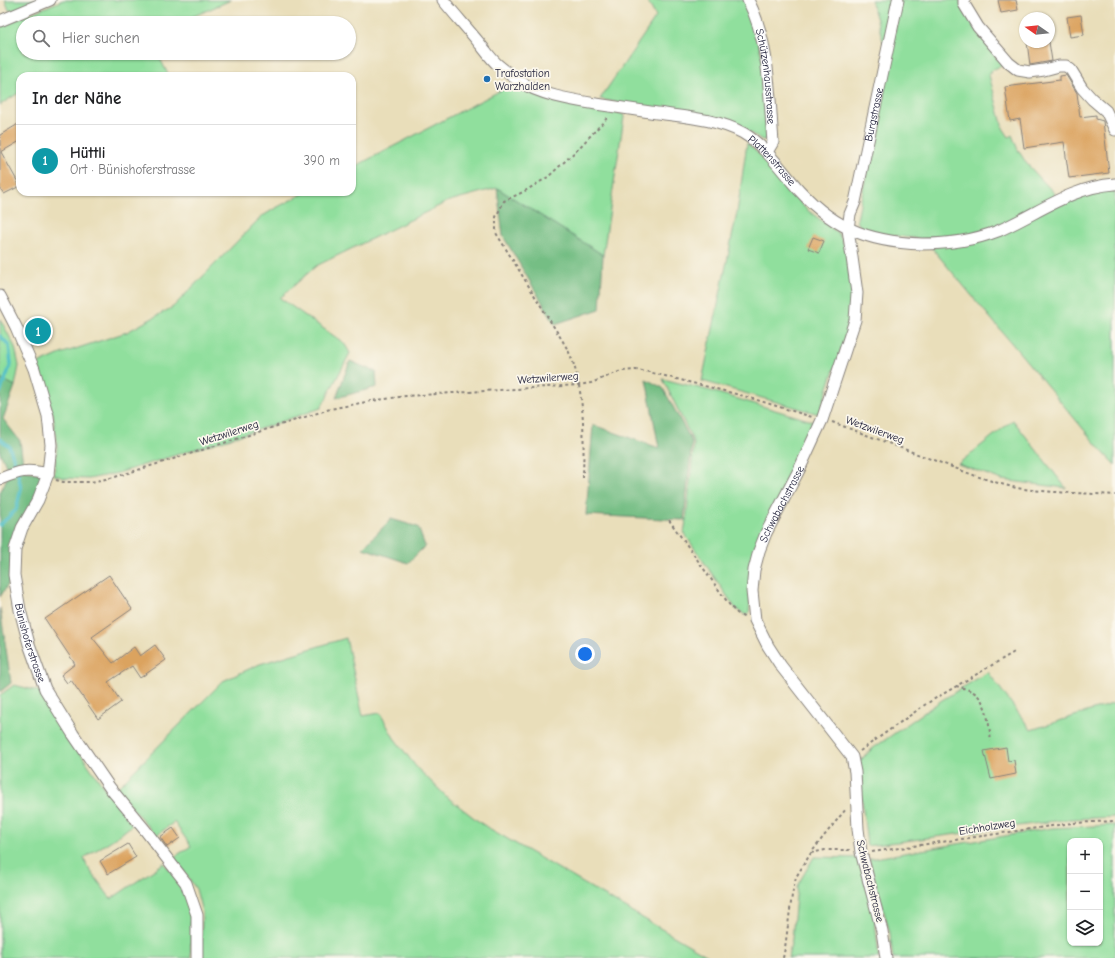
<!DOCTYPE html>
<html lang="de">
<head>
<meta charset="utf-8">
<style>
	:root { --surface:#fff; --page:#f6f6f6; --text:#202124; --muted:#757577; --line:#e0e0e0; --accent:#b45309 }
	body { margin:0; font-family:"Comic Neue",sans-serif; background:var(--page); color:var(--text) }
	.controls { position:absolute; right:12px; bottom:12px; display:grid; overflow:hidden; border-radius:8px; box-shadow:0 1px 3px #0004 }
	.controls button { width:36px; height:36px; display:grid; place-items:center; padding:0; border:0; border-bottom:1px solid var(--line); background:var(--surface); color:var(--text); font:20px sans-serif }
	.compass { position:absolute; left:1019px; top:12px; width:36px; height:36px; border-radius:50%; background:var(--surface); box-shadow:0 1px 3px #0004; rotate:284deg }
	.you { position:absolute; left:585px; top:654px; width:14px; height:14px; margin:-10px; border:3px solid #fff; border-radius:50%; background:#1a73e8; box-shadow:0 0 0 6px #1a73e833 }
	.badge { display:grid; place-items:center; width:26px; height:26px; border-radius:50%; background:var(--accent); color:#fff; font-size:13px; font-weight:700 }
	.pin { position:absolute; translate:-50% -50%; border:2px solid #fff; box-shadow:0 1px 4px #0006 }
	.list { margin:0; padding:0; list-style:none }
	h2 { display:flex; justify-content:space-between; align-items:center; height:52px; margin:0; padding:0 16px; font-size:17px }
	h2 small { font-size:13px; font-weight:400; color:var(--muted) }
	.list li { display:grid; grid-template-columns:26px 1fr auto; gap:12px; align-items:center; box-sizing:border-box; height:72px; padding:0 16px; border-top:1px solid var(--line) }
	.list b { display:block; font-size:15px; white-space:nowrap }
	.list p { margin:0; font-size:13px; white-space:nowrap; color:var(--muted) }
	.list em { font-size:13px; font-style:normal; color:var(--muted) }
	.icon { flex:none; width:22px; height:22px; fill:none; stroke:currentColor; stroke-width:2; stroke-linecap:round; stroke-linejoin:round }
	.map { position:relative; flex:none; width:1115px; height:958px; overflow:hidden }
	.search { position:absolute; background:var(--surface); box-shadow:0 1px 3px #0004; left:16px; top:16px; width:340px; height:44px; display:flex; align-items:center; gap:10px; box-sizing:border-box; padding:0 14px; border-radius:22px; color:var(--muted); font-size:15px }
	.panel { position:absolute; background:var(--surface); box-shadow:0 1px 3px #0004; left:16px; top:72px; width:340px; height:124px; border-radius:12px }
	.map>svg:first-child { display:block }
</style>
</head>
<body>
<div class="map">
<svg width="1115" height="958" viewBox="0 0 1115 958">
	<rect width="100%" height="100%" fill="#fbf7ec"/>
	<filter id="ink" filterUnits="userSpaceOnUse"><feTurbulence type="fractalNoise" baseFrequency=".025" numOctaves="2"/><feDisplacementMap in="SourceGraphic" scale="8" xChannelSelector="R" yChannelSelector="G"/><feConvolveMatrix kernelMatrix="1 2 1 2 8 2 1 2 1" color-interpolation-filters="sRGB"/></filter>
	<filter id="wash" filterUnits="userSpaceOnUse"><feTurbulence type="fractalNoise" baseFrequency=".012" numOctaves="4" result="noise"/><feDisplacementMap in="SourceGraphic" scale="16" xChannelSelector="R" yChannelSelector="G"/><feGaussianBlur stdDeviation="0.9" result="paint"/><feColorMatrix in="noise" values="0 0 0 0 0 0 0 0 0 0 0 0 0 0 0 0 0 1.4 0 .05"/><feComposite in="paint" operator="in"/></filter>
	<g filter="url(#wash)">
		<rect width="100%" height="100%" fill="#e9deba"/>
		<g fill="#90df9d" stroke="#59806c" fill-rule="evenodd">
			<polygon points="5,0 39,0 13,11 9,10"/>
			<polygon points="63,0 231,0 178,23 23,23 23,53 157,53 169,76 20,76 20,92 0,105 0,26"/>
			<polygon points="647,0 744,0 751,15 764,65 769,135 767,139 762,140 742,128 600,99 656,17"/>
			<polygon points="871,0 893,0 884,44"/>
			<path d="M901 0H960L962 9 995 56 1003 65 992 70 989 75 1003 128 1009 137 1012 135 1018 150 1027 164 1054 193 1055 195 1053 198C1040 205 1026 212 1012 219 1006 222 1000 227 993 229 956 241 923 241 885 234 875 233 859 231 857 220Z"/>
			<polygon points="511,85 556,102 623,114 624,117 603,255 497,188 449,201 316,266 280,298 344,343 350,353 321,408 260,429 118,473 89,479 64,478 54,475 57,447 53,414 38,364 63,353 127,332 173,307 261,217 274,209 306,192 352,192 352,168"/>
			<polygon points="747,143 764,159 806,209 838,233 843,242 846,253 852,291 851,320 819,414 702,381 737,213"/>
			<polygon points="1115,189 1115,465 1100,449 932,248 1094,191"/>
			<polygon points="0,319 15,347 19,366 15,386 0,378"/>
			<polygon points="663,379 711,391 812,421 816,425 756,545 749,613 747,616 736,609 684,533 686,521 694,443"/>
			<polygon points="1013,420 1066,488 1002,480 958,464"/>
			<polygon points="346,638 363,716 380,713 394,738 417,768 447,797 482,824 711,958 201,958 202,912 196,889 174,857 191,846 174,822 156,836 116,789 223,681 260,664"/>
			<polygon points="988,672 1031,730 1115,703 1115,817 1070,819 867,846 858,763 872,749 942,700"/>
			<polygon points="14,685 42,692 62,727 105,789 132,825 121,834 84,858 87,866 111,899 164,863 181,883 190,906 191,958 0,958 0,695"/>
			<path d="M1115 825V958H893L890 933 869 859 1052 828ZM1070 841H1100V943H1070Z"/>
			<polygon points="814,857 858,858 874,912 879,958 788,958 792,939 797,886"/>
		</g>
		<g fill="#74be84" stroke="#4b7060">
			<polygon points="497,188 603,255 600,309 555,324 503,236"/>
			<polygon points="350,361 376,372 377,387 336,398"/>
			<path d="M0 378 15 386 3 419 20 441 24 471 48 474 22 528 14 575 0 597V492C2 489 8 477 8 473 8 469 2 457 0 453Z"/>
			<polygon points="646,379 663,388 692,442 684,520 586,515 593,425 659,448"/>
			<polygon points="391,519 418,527 425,546 408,563 363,548"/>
			<polygon points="0,608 11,683 0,692"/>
		</g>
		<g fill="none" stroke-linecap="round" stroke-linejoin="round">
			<g stroke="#52c0c7" stroke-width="3.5">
				<polyline points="0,336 9,345 11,364 0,393"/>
				<polyline points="0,439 9,446 17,468 21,489 16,510 0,525"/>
			</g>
		</g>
		<g id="blocks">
			<g fill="#dba35f">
				<polygon points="998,0 1016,0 1018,10 1001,13"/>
				<polygon points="1081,15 1084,35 1070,37 1067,17"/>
				<polygon points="1027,42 1049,42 1052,61 1030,65"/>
				<polygon points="1066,75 1077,93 1080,117 1096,115 1096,119 1103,121 1109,173 1069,178 1064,142 1024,148 1020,119 1010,121 1005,87 1060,80 1060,76"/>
				<polygon points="20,123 20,141 1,152 20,186 4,194 0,188 0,135"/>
				<polygon points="813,237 824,241 819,253 808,249"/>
				<polygon points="43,321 49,331 32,341 26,331"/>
				<polygon points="109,575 132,609 92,637 113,663 134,647 140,656 155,645 166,660 140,678 132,666 108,682 121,702 98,719 71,680 67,683 61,675 75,664 45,619"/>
				<polygon points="1006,747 1008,761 1014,760 1016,774 991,779 984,751"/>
				<polygon points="173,828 180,838 167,847 160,837"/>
				<polygon points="128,844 136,857 108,874 100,861"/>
			</g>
		</g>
	</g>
	<g filter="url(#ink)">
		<use href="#blocks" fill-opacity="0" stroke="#86807a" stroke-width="1"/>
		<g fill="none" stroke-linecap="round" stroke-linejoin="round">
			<g stroke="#86807a" stroke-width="13">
				<g id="minor">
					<path id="s1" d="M443 0C455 15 468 29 480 44 486 51 491 59 498 65 504 70 512 76 519 81 540 95 572 100 596 104 616 107 637 110 657 113 685 117 717 119 743 133 762 144 778 165 792 182 829 226 865 242 922 244 947 244 975 240 998 231 1037 214 1071 187 1115 184"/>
					<path id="s2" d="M748 0C770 43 769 94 773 142L767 152"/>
					<polyline points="964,0 964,4 978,27 1009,63 1018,70 1030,72 1044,70 1059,66 1066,66 1071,70 1082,88 1092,99 1106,111 1115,130"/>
					<polyline points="0,21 50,0"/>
					<path id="s3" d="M0 296 16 327 34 369 48 416 51 445 48 474 38 500 22 528 15 549 14 575 20 610 29 644 45 689 73 734 110 788 145 830 186 883 197 915V958"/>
					<path d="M0 479C20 471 26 469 48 474"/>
					<path id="s4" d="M886 958 882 931 861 852 858 829 855 772 852 757 781 666 768 646 755 620 752 591 754 570 759 551 766 533 799 470 822 420 855 320 857 293 848 229 850 214 855 202 898 0"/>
				</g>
			</g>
			<g stroke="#86807a" stroke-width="2" stroke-dasharray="3 3" stroke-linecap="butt">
				<path d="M832 422 976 476C989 480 1003 485 1017 488 1049 493 1083 493 1115 495"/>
				<path d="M583 478C584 441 585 398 573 362 567 345 555 330 546 314 529 287 513 260 496 233V217L504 201 525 191 548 177 577 150 609 116"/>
				<polyline points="56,480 63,482 91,482 115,477 199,451 330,409 371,401 406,396 578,385 591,383 621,371 636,370 649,372 744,396 812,417"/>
				<polyline points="669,520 731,607 737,613 745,618"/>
				<path d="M956 686C963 688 972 690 977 695 988 705 989 727 991 741"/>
				<polyline points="860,751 926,704 1016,651"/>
				<polyline points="872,852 1072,823 1115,821"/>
				<polyline points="811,853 825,850 850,850"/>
				<polyline points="783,958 785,948 792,895 796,877 811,853 824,836 846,809"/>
			</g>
			<use href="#minor" stroke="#fff" stroke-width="11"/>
		</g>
	</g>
	<circle fill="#1f6fb2" stroke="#fbf7ec" stroke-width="1.5" cx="487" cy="79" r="4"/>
	<g text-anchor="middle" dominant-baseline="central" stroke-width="3.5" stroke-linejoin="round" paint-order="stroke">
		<g font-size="11" fill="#22223b" stroke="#fbf7ec" text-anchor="start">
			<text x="495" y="73">Trafostation<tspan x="495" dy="13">Warzhalden</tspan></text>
		</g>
		<g font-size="11" fill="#22223b" stroke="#fbf7ec">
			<text stroke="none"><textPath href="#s2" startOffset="79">Schützenhausstrasse</textPath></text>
			<text stroke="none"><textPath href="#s4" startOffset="903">Burgstrasse</textPath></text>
			<text stroke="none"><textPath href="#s1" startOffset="383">Plattenstrasse</textPath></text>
			<text transform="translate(548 378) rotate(-4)">Wetzwilerweg</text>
			<text transform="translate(875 430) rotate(20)">Wetzwilerweg</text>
			<text transform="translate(229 433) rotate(-18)">Wetzwilerweg</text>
			<text stroke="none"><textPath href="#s4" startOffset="495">Schwabachstrasse</textPath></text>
			<text stroke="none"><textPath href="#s3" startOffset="366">Bünishoferstrasse</textPath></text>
			<text transform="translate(987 827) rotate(-9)">Eichholzweg</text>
			<text transform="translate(870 881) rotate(76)">Schwabachstrasse</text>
		</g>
	</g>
</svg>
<div class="controls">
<button>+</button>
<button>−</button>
<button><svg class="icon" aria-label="layers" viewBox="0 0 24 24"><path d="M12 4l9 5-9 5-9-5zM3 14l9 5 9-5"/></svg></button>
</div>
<svg class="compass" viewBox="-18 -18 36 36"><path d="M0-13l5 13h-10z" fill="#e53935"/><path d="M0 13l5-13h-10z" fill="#757577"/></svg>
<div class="you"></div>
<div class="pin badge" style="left:38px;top:331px;background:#0f9aa8">1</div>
<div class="search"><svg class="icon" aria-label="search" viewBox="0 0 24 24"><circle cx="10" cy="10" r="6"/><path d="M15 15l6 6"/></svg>Hier suchen</div>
<section class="panel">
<h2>In der Nähe<small></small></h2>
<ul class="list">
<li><span class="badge" style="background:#0f9aa8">1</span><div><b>Hüttli</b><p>Ort · Bünishoferstrasse</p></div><em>390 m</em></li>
</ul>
</section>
</div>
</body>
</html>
